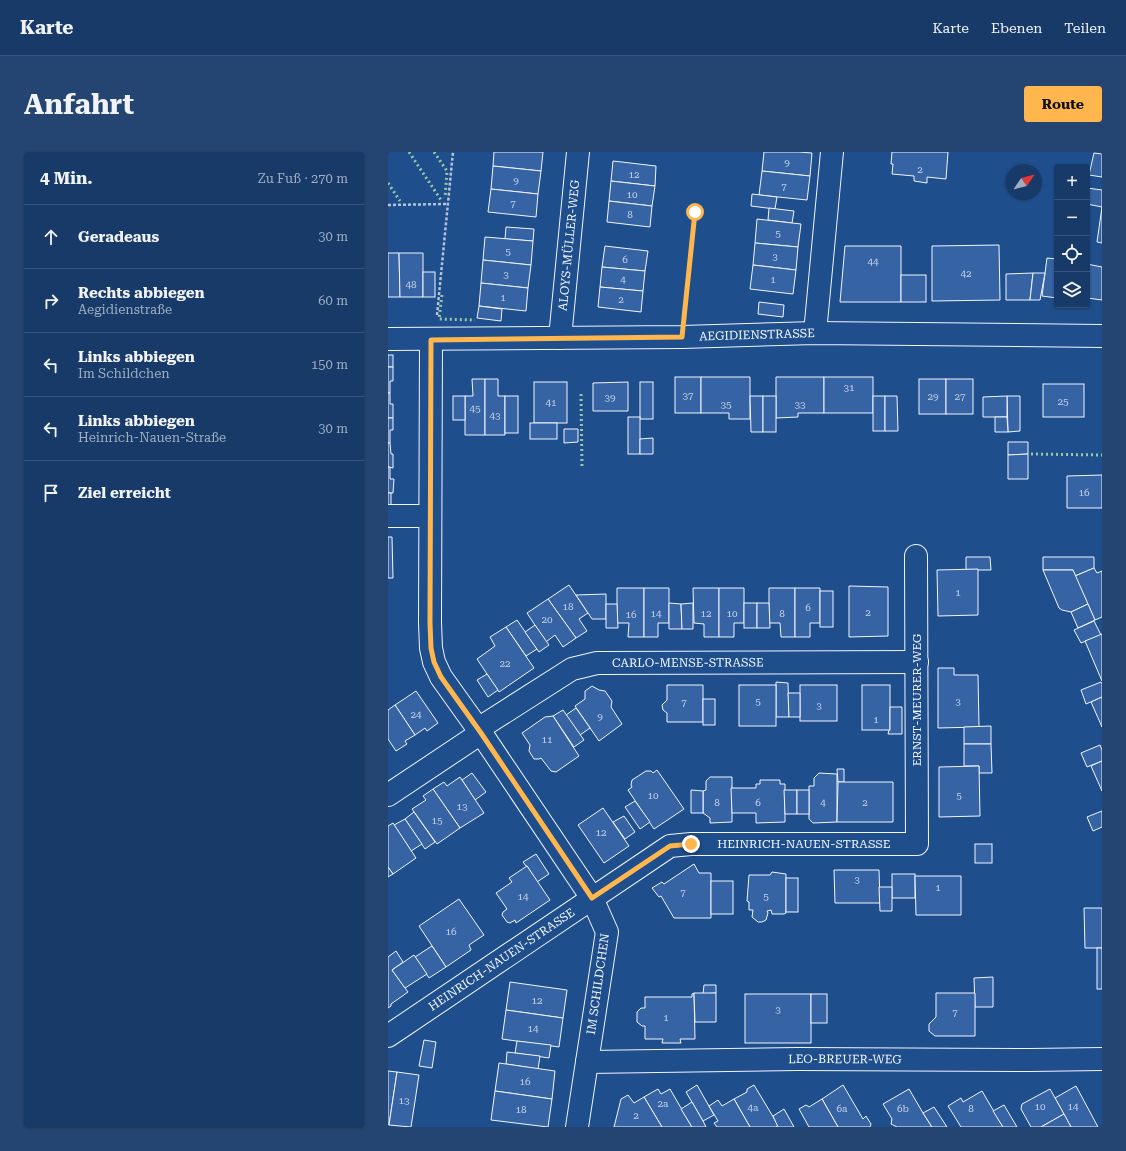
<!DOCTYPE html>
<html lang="de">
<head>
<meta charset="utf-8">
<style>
	:root { --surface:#173a69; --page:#244571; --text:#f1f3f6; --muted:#9eadc0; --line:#36547d; --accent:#ffb74d }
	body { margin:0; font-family:"Roboto Serif",serif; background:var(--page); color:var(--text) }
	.controls { position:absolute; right:12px; top:12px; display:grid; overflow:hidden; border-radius:4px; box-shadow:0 1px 3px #0004 }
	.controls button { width:36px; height:36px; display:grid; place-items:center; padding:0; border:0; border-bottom:1px solid var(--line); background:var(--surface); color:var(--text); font:20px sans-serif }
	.compass { position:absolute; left:618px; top:12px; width:36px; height:36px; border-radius:50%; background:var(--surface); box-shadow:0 1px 3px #0004; rotate:55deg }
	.stop { position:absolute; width:12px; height:12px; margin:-9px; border:3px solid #ffb74d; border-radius:50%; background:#fff }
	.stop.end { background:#ffb74d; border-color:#fff; box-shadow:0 1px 4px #0008 }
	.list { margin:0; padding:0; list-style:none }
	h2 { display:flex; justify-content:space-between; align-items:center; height:52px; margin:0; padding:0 16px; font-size:17px }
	h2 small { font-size:13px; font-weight:400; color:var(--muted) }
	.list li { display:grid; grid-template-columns:26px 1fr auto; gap:12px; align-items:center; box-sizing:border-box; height:64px; padding:0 16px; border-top:1px solid var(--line) }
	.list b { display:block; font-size:15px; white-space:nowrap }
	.list p { margin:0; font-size:13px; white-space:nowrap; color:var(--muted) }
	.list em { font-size:13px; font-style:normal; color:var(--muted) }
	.icon { flex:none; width:22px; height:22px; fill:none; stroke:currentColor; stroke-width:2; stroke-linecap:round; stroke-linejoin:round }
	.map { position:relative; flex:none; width:714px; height:975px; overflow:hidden; border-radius:4px }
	header { display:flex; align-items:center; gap:24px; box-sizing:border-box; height:56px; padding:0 20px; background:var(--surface); border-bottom:1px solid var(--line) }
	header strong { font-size:19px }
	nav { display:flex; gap:22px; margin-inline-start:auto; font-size:14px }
	.intro { display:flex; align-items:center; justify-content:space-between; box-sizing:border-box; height:96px; padding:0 24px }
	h1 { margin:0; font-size:28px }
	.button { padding:10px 18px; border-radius:4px; background:var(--accent); color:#111; font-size:14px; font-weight:700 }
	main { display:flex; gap:24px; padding:0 24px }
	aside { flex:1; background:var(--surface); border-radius:4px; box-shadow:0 1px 3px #0004 }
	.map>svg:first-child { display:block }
</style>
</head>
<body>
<header>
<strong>Karte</strong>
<nav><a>Karte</a><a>Ebenen</a><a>Teilen</a></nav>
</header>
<div class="intro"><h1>Anfahrt</h1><a class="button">Route</a></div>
<main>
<aside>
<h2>4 Min.<small>Zu Fuß · 270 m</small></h2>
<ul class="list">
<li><svg class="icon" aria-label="ahead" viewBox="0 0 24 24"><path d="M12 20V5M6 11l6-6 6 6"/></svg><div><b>Geradeaus</b></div><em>30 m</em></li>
<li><svg class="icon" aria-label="right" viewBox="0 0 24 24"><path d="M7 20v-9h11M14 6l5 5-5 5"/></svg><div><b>Rechts abbiegen</b><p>Aegidienstraße</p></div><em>60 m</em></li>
<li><svg class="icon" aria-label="left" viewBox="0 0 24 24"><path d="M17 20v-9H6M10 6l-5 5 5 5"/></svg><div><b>Links abbiegen</b><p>Im Schildchen</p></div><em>150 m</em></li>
<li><svg class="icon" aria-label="left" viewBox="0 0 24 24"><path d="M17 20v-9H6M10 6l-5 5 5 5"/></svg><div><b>Links abbiegen</b><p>Heinrich-Nauen-Straße</p></div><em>30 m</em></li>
<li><svg class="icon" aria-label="arrive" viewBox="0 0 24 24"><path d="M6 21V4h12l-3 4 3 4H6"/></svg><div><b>Ziel erreicht</b></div></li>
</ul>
</aside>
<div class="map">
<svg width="714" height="975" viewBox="0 0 714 975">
	<rect width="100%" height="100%" fill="#1f4e8c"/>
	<g fill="#3563a3" stroke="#f2f6ff">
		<polygon points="106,0 155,0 153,19 105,14"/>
		<polygon points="376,0 411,0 424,1 422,24 374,19"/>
		<polygon points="504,0 560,0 558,27 539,25 539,31 526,29 526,24 504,22 505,12 503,12"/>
		<polygon points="706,1 714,2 714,25 701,23"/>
		<polygon points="225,9 268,14 267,34 223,29"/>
		<polygon points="105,14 153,19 150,42 103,37"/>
		<polygon points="374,19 422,24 419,48 371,43"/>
		<polygon points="223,29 267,34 264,54 221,49"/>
		<polygon points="699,36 714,38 714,55 699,52"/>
		<polygon points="103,37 150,42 148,65 100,60"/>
		<polygon points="364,42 389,45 387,57 363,54"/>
		<polygon points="221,49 264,54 262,75 219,70"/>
		<polygon points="714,55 714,91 709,90"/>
		<polygon points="381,56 406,59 404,71 380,68"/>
		<polygon points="369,67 413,72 410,95 367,91"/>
		<polygon points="118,75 146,77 145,89 117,87"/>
		<polygon points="97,85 145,89 143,113 95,108"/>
		<polygon points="367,91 410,95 408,118 365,113"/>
		<polygon points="611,93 612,148 544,149 544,94"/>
		<polygon points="217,94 260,99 257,119 214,115"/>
		<polygon points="457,94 513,94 513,150 452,150"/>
		<polygon points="0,101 11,101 12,145 0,145"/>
		<polygon points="11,101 35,101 35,145 12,145"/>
		<polygon points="659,106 669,107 669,146 654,144"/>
		<polygon points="95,108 143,113 140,136 93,131"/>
		<polygon points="699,112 714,115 714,148 699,146"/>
		<polygon points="365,113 408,118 405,142 362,137"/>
		<polygon points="214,115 257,119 255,139 212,135"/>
		<rect x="35" y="120" width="12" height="25"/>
		<polygon points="645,121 642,148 618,148 618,122"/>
		<polygon points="645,121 657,121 652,148 642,148"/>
		<rect x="513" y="123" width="25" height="27"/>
		<polygon points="93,131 140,136 138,159 91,154"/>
		<polygon points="212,135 255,139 253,160 210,155"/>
		<polygon points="371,150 396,153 395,165 370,162"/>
		<polygon points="91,154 114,157 113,169 89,166"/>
		<rect x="0" y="203" width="5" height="12"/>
		<polygon points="0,215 5,215 5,229 2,229 2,241 0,241"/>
		<rect x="287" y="225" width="26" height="36"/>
		<polygon points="313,225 362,225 362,267 341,267 341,261 313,261"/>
		<polygon points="388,225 436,225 436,261 410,261 410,265 388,266"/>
		<rect x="436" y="225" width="49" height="36"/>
		<polygon points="84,227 97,227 97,283 77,283 77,244 85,244"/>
		<polygon points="97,227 110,227 110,244 117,244 117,283 97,283"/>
		<rect x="531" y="227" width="27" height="35"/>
		<rect x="558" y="227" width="27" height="35"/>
		<rect x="146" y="230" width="33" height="41"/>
		<polygon points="240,230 240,259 205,259 205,231"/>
		<rect x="252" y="230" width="13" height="37"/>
		<rect x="655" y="232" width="41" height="33"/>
		<polygon points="0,241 2,241 2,252 5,252 5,266 0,266"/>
		<rect x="65" y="244" width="12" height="24"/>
		<rect x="117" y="244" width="13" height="37"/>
		<polygon points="362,244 375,244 375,280 363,280"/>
		<rect x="375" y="244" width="13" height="36"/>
		<rect x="485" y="244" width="12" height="35"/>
		<polygon points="497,244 509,244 510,279 497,279"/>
		<polygon points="619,244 632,244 632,279 620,280"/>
		<polygon points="619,244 619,265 595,265 595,245"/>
		<rect x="240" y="265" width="12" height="37"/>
		<polygon points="607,265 619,265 620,280 607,280"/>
		<polygon points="0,266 5,266 5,278 2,278 2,291 0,291"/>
		<rect x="142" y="271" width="27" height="16"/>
		<polygon points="176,277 190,277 190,290 176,291"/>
		<polygon points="265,286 265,302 252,302 252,287"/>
		<polygon points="620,290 640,290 640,302 620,303"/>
		<polygon points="0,291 2,291 3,302 5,302 5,316 0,315"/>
		<polygon points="640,302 640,327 620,327 620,303"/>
		<polygon points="0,315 2,315 2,327 6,327 5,341 0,341"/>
		<polygon points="714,323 714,356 679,356 679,324"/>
		<rect x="0" y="341" width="3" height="12"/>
		<polygon points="0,385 4,385 5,426 0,426"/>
		<polygon points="578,405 602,405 603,418 578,418"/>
		<polygon points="655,405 706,405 706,416 687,424 685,418 655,418"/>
		<polygon points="706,416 709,421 714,419 714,465 707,468 687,424"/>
		<polygon points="590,417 590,463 550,464 549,418"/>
		<polygon points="655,418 685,418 700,452 683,460 674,458 671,456"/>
		<polygon points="181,433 200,461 191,467 199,479 188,486 160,447"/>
		<polygon points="461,434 500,435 500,484 461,485"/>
		<polygon points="229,436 256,436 256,485 240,485 241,471 229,471"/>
		<polygon points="256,436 281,436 281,471 270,471 270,485 256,485"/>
		<polygon points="305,436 331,436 331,485 316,485 316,472 306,471"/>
		<polygon points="331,436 356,436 356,471 346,471 346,485 331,485"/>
		<polygon points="381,436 407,436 407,485 393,485 392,471 381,471"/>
		<polygon points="407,436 432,436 432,471 422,471 422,485 407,485"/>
		<rect x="432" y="439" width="13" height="36"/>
		<polygon points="218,442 218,467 204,467 188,443"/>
		<polygon points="160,447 188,486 175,495 167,483 158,490 139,461"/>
		<polygon points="281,451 293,452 294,477 281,477"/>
		<polygon points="305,451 305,477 294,477 293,452"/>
		<rect x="356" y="451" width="13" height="25"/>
		<polygon points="369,451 381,451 382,476 369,476"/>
		<polygon points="218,452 229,452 230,476 218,476"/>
		<polygon points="700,452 707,468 690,476 683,460"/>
		<polygon points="129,468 149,497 138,504 118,475"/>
		<polygon points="706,469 713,483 693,491 686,478"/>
		<polygon points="147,473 161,493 151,500 137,480"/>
		<polygon points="118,475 146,516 111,540 89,507 107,494 102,485"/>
		<polygon points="714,482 714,529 697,489"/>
		<polygon points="550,516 566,516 566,523 590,523 591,575 550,576"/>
		<polygon points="99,522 110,538 100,545 89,528"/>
		<polygon points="388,530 400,531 401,565 388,565"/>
		<polygon points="713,530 714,532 714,545 698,552 693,538"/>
		<polygon points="279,533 315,533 315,570 279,570 279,561 275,558 274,553 279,548"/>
		<rect x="351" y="533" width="37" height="41"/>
		<rect x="412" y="533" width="37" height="36"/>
		<rect x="474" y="533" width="28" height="45"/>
		<polygon points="204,534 211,538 217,539 224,549 223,555 234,572 211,589 187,554 197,547 197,539"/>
		<polygon points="28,539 50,571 39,579 37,576 27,583 7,553"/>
		<polygon points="400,541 412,541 412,565 401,565"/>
		<polygon points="714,545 714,575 703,550"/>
		<rect x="315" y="547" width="12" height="26"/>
		<polygon points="7,553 27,583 17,589 19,592 8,599 0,587 0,558"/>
		<polygon points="502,555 514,555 514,582 500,582 501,578 502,578"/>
		<polygon points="188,556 202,576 192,583 178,563"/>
		<polygon points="175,558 196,588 186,595 165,564"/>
		<polygon points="165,564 191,604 168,620 163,619 153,606 151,607 146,607 141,599 142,593 134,581 157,565"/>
		<polygon points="603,574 603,592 576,592 576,575"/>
		<polygon points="576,592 603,592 604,621 591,621 591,614 576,614"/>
		<polygon points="712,593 714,598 714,609 699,615 693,601"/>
		<polygon points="714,609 714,639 703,614"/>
		<polygon points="591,614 592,664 551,665 551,615"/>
		<polygon points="449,617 456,617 456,630 450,630"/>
		<polygon points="269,618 296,657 266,677 240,638 244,635 243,633 244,628 258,619 263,619 265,621"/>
		<polygon points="84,621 98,640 87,648 74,628"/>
		<polygon points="431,621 449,622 449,670 425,671 421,667 421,634 426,634 426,626"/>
		<polygon points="72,625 96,661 72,676 45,637 56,630 59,634"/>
		<polygon points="322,625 344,625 344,670 322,671 322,666 315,661 315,639 318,638 318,629"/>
		<polygon points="372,628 392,628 392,632 397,632 397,670 368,671 368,661 344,661 343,636 368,636 368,632 372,632"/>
		<polygon points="450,630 505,630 505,670 449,670"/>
		<polygon points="45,637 72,676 49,692 24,657 38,648 35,644"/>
		<polygon points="303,638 315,639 315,661 303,661"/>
		<polygon points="396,638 409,638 409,662 397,662"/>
		<rect x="409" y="638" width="12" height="24"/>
		<polygon points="247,649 262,670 252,677 237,655"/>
		<polygon points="215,656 241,694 216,711 190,673"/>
		<polygon points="714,659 714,675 705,679 699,665"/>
		<polygon points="26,660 47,690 37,697 17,667"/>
		<polygon points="236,664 247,680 237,687 225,670"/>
		<polygon points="17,667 34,692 23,699 6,673"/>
		<polygon points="5,671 28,706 5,722 0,715 0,674"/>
		<rect x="587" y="692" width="17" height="19"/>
		<polygon points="148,702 161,722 149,730 139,714 138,714 135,710"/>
		<polygon points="306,712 311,721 323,721 323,766 286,766 273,744 271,745 264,736 274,730 276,732"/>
		<polygon points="139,714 162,748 128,771 127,768 122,771 119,770 114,763 115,760 119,757 108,741 124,730 121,726"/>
		<polygon points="0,715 5,722 0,725"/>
		<polygon points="446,718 491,718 492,751 447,751"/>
		<polygon points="384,720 398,722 398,761 396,762 384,762 383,758 379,759 380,761 378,768 374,770 370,770 364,765 365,758 361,758 361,750 359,749 361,723 382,723"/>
		<rect x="504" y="722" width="23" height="24"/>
		<polygon points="527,724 573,724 573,763 528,763"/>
		<rect x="398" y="726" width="12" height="34"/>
		<rect x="323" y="729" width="22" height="33"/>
		<polygon points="491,735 504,735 504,759 492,759"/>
		<polygon points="71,747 96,783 81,793 83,798 58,815 31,774"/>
		<polygon points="696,756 714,756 714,796 697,796"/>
		<polygon points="44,794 58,815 41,826 27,805"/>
		<rect x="709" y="796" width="5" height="41"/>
		<polygon points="8,799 15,810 4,818 20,840 3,852 3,854 0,856 0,805"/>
		<polygon points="26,803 39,822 17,836 4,818"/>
		<polygon points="605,825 605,855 587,855 586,826"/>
		<polygon points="122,830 179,838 175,866 118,858"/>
		<polygon points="316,833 328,833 328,841 315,842"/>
		<polygon points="306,841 307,887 292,887 293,891 274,891 275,887 257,887 257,874 254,874 249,870 249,860 253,856 257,856 257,845 304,845 304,842"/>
		<polygon points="306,841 328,841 328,870 307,870"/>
		<polygon points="548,841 587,841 587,884 547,884 541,879 541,872 548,865"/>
		<rect x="357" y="842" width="66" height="49"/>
		<rect x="423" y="842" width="16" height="29"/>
		<polygon points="118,858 175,866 171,895 114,887"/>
		<polygon points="36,888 48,890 44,916 31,914"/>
		<polygon points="129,889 163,893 161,906 127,901"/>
		<polygon points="119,900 152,904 150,917 118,912"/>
		<polygon points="111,911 167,919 164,947 107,939"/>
		<polygon points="0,919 9,920 1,973 0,973"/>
		<polygon points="9,920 31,923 23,975 1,973"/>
		<polygon points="309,933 326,963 315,969 298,940"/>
		<polygon points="366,933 390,973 388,975 362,975 346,947 359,940 359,937"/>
		<polygon points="455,933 475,967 478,964 483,972 482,975 450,975 434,947"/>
		<polygon points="688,934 710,975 683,975 667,946"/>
		<polygon points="270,937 273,942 282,937 304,975 274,975 256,945"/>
		<polygon points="521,937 535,961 544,975 509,975 503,972 504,967 495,952"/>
		<polygon points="662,937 676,962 653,975 643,975 633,957 634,952"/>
		<polygon points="107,939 164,947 160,975 103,968"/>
		<polygon points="594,939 615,975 573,975 560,954 573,946 575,950"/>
		<polygon points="240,943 246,951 256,945 274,975 226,975 233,947"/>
		<polygon points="346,947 362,975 329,975 326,971 330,969 321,954 330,948 334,954"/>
		<polygon points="434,947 450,975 421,975 411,957 418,953 421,955"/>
		<polygon points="304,950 315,969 318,975 304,975 293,957"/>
		<polygon points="616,953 629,975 615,975 605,959"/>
		<polygon points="546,955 559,975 544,975 535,961"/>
		<polygon points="396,957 406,975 390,975 385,964"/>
		<polygon points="676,962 683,975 653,975"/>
	</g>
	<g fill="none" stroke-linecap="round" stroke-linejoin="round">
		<g stroke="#f2f6ff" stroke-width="24">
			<g id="street">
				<polyline points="427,181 444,0"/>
				<path id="s1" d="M172 186 190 0"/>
				<path id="s2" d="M0 187 294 185 427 181 714 184"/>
				<polyline points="43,188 42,471 43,496 46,510 53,525 93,581 204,746 219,780 189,975"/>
				<polyline points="0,364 42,364"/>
				<path id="s3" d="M90 577 184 517 209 511 529 510"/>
				<polyline points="0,643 93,581"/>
				<path id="s4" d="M0 884 282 694 303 692H529L528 404"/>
				<path id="s5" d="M199 910 410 907 642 908 714 907"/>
			</g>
		</g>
		<g stroke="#b3c4dc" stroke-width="2.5" stroke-dasharray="3 2" stroke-linecap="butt">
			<polyline points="0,53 59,52"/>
			<polyline points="296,160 307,60"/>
			<polyline points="49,163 65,0"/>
		</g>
		<use href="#street" stroke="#1f4e8c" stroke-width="22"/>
		<g stroke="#97c8a6" stroke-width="3" stroke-dasharray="2 3" stroke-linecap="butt">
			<polyline points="21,0 53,48"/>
			<polyline points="46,0 59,19 57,46"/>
			<polyline points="0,31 12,49"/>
			<polyline points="54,143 51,167 87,168"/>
			<polyline points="193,242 194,316"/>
			<polyline points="643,302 714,303"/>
		</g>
	</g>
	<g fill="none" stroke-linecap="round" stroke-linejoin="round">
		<polyline stroke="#ffb74d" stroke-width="5" points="303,692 282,694 204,746 93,581 53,525 46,510 43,496 42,471 43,188 294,185 307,60"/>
	</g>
	<g text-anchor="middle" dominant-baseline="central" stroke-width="3" stroke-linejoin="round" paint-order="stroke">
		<g font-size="10" fill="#c3d1e8">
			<text x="399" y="10">9</text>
			<text x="532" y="17">2</text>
			<text x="246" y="22">12</text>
			<text x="128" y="28">9</text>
			<text x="396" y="34">7</text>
			<text x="244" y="42">10</text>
			<text x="125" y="51">7</text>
			<text x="242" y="62">8</text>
			<text x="390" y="81">5</text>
			<text x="120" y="99">5</text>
			<text x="387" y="104">3</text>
			<text x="237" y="107">6</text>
			<text x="485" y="109">44</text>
			<text x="578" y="121">42</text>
			<text x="118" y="122">3</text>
			<text x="235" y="127">4</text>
			<text x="385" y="127">1</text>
			<text x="23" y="132">48</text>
			<text x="115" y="145">1</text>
			<text x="233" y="147">2</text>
			<text x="461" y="235">31</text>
			<text x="300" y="243">37</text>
			<text x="545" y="244">29</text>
			<text x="572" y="244">27</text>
			<text x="222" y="245">39</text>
			<text x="675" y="249">25</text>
			<text x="163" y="250">41</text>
			<text x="338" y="252">35</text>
			<text x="412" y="252">33</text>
			<text x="87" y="256">45</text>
			<text x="107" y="263">43</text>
			<text x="696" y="340">16</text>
			<text x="570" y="440">1</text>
			<text x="180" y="454">18</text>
			<text x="420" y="455">6</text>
			<text x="480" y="460">2</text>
			<text x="268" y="461">14</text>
			<text x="318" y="461">12</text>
			<text x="344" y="461">10</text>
			<text x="394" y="461">8</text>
			<text x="243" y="462">16</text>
			<text x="159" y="467">20</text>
			<text x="117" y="511">22</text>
			<text x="370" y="549">5</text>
			<text x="570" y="549">3</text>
			<text x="296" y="550">7</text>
			<text x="431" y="553">3</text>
			<text x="28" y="562">24</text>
			<text x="212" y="564">9</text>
			<text x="488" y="567">1</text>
			<text x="159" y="587">11</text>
			<text x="265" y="643">10</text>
			<text x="571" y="643">5</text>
			<text x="329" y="650">8</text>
			<text x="370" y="650">6</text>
			<text x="435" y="650">4</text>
			<text x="477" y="650">2</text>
			<text x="74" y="654">13</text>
			<text x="49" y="668">15</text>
			<text x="213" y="680">12</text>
			<text x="469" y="727">3</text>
			<text x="550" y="735">1</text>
			<text x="295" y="740">7</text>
			<text x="135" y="744">14</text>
			<text x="378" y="744">5</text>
			<text x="63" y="779">16</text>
			<text x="149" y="848">12</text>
			<text x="390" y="857">3</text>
			<text x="567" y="860">7</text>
			<text x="278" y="865">1</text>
			<text x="145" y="876">14</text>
			<text x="137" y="929">16</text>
			<text x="16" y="948">13</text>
			<text x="275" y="951">2a</text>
			<text x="652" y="954">10</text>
			<text x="685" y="954">14</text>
			<text x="365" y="955">4a</text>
			<text x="454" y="956">6a</text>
			<text x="515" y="956">6b</text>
			<text x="583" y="956">8</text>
			<text x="133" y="957">18</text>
			<text x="248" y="963">2</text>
		</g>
		<g font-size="12" fill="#f2f6ff" stroke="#1f4e8c">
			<text stroke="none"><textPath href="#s1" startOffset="93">ALOYS-MÜLLER-WEG</textPath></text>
			<text stroke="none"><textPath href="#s2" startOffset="369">AEGIDIENSTRASSE</textPath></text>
			<text stroke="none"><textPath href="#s3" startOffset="228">CARLO-MENSE-STRASSE</textPath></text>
			<text transform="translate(529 548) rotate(-90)">ERNST-MEURER-WEG</text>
			<text stroke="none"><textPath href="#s4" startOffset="474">HEINRICH-NAUEN-STRASSE</textPath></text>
			<text stroke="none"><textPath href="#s4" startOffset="137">HEINRICH-NAUEN-STRASSE</textPath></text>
			<text transform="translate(210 832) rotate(-82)">IM SCHILDCHEN</text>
			<text stroke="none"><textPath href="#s5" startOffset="258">LEO-BREUER-WEG</textPath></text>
		</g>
	</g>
</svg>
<div class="controls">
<button>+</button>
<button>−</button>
<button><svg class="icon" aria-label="locate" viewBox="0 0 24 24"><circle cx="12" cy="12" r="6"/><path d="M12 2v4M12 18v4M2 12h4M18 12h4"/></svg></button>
<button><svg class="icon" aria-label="layers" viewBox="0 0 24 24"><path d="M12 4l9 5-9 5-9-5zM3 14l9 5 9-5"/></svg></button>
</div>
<svg class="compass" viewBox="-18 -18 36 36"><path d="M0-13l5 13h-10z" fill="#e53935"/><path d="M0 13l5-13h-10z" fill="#9eadc0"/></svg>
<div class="stop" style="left:307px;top:60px"></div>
<div class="stop end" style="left:303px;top:692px"></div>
</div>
</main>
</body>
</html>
